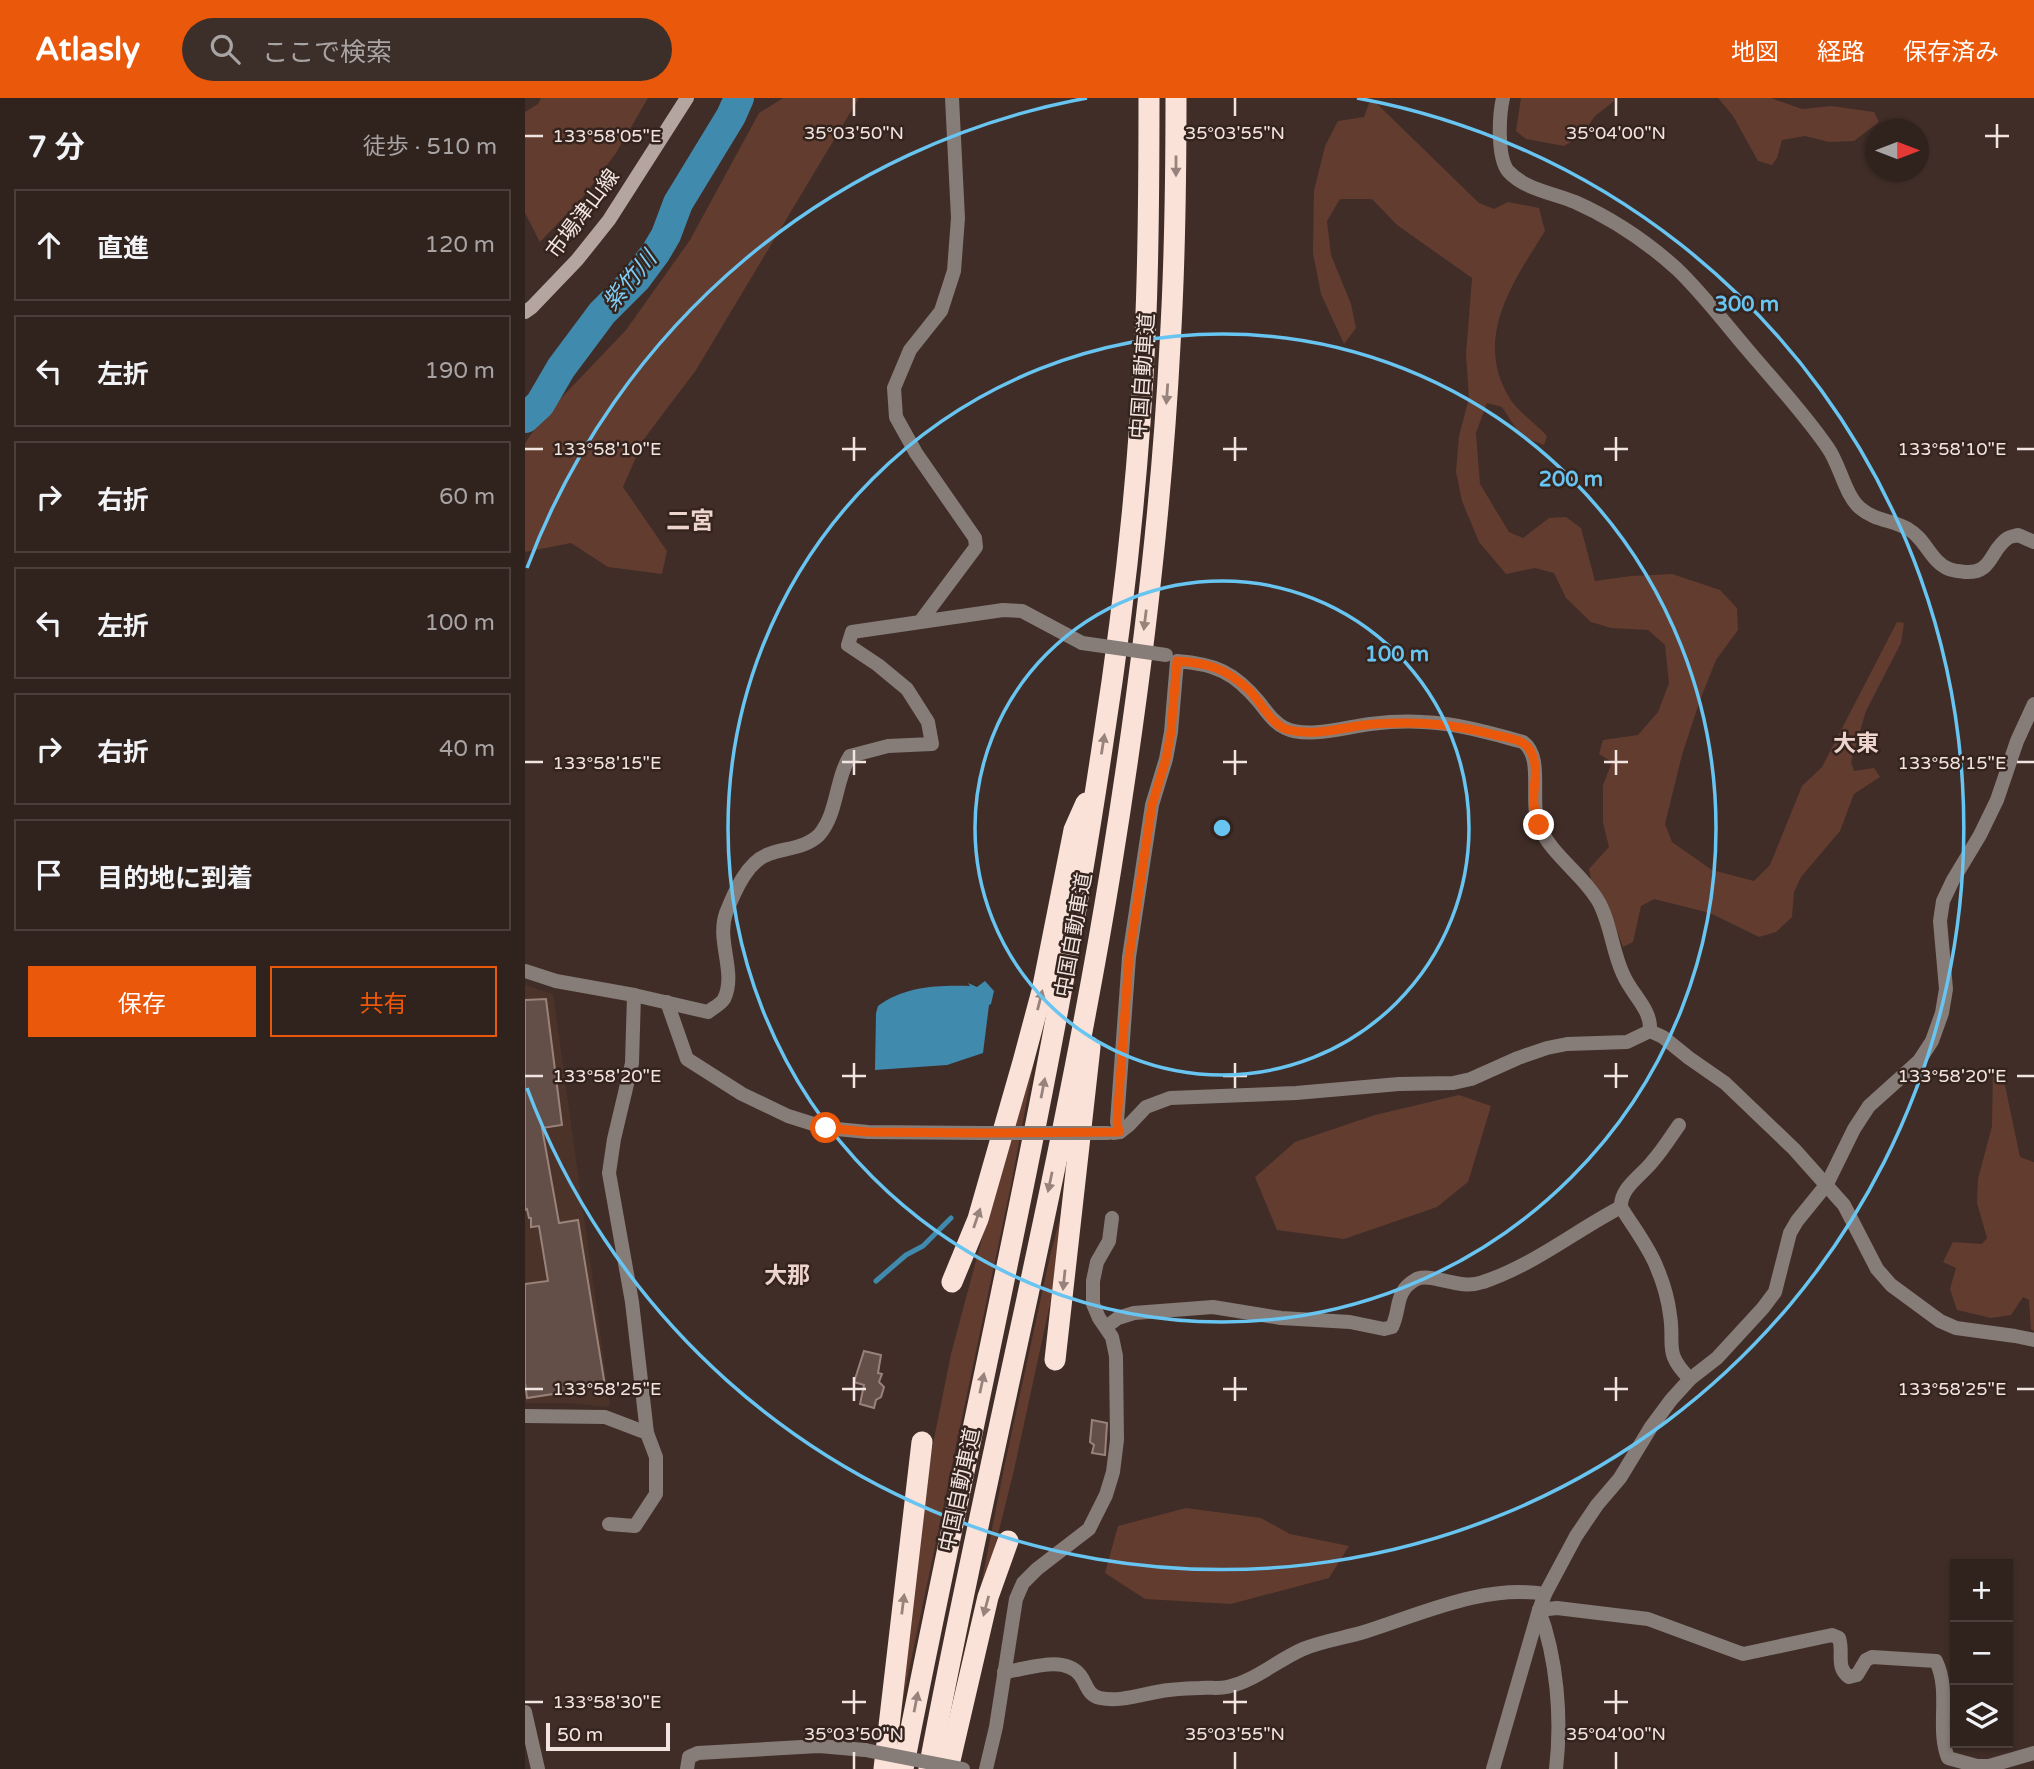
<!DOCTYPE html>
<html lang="ja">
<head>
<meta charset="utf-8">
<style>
	:root { --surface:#30221d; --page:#3c2f2a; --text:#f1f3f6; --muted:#a8a4a4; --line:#4b3f3b; --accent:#ea580c }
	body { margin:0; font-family:"Varela Round","Noto Sans JP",sans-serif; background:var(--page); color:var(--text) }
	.controls { position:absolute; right:21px; bottom:21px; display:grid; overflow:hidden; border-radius:0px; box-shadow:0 2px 5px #0004 }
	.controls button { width:63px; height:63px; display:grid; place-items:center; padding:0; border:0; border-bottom:2px solid var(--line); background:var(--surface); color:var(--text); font:35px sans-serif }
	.compass { position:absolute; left:1341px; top:21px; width:63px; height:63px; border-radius:50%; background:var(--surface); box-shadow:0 2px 5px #0004; rotate:90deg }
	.scale { position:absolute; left:21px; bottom:18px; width:124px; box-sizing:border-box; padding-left:7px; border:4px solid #f2e5e1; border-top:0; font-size:19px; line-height:24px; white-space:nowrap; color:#f2e5e1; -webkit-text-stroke:5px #35241e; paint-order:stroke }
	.stop { position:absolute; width:21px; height:21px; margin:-16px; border:5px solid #ea580c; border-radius:50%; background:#fff }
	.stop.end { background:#ea580c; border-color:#fff; box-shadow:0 2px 7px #0008 }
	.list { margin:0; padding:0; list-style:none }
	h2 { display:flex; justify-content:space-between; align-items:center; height:91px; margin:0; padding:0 28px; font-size:30px }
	h2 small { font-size:23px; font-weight:400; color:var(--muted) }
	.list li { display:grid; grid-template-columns:46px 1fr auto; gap:21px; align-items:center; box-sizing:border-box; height:112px; margin:0 14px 14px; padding:0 14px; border:2px solid var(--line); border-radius:0px }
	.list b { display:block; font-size:26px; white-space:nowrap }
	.list em { font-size:23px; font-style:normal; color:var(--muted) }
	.actions { display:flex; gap:14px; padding:21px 28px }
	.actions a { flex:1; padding:16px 0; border:2px solid var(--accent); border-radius:0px; text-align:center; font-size:24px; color:var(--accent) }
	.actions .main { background:var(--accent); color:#fff }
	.icon { flex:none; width:38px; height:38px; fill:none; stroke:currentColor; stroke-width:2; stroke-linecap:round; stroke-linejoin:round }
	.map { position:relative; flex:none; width:1509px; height:1671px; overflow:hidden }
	header { display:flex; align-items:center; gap:42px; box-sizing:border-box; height:98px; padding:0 35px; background:var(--accent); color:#fff }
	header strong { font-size:33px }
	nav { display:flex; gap:38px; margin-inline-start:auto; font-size:24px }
	.search { width:490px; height:63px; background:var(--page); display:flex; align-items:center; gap:18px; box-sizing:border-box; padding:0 24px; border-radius:38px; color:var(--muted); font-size:26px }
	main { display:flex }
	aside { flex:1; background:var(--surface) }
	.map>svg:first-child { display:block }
</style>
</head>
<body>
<header>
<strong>Atlasly</strong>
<div class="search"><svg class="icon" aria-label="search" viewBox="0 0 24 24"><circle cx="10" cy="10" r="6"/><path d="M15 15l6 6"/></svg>ここで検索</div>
<nav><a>地図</a><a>経路</a><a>保存済み</a></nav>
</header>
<main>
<aside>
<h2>7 分<small>徒歩 · 510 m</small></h2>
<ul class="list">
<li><svg class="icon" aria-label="ahead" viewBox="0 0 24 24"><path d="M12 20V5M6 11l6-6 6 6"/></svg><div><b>直進</b></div><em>120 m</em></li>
<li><svg class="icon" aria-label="left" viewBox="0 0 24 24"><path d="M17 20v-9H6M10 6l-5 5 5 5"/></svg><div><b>左折</b></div><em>190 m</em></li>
<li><svg class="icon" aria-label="right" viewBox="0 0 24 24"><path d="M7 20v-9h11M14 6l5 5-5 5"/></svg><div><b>右折</b></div><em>60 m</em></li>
<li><svg class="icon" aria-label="left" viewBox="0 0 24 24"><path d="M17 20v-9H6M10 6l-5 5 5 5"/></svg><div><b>左折</b></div><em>100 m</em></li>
<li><svg class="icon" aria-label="right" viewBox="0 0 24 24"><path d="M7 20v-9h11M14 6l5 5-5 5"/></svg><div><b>右折</b></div><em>40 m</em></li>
<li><svg class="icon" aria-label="arrive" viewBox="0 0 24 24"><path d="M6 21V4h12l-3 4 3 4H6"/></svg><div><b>目的地に到着</b></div></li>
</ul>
<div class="actions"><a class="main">保存</a><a>共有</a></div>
</aside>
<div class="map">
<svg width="1509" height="1671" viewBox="0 0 1509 1671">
	<rect width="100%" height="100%" fill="#402d27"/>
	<polygon fill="#4c332a" points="0,887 28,896 85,1306 82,1309 47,1305 0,1305"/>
	<g fill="#623c2f">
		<polygon points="16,0 123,0 91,55 58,99 15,144 0,115 0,14 13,6"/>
		<polygon points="258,0 334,0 171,272 119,341 98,389 142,453 137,476 83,469 46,445 0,454 0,345 19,318 101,232 165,142 234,15"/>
		<path d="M846 0 954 105 969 111 983 104 1014 110 1020 133C989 183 948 239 984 299 991 312 1011 326 1022 338L1019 347 996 338 977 309 962 305 951 335 955 386 984 434 998 440 1024 420 1041 419 1056 430 1070 483 1106 478 1147 476 1195 492 1212 510 1213 532 1191 562 1175 602 1157 657 1140 726 1147 744 1187 772 1229 783 1245 767 1277 688 1297 669 1372 524 1379 525 1376 545 1341 613 1326 664 1329 673 1349 670 1355 679 1329 696 1315 733 1276 779 1269 794 1267 819 1251 834 1234 839 1185 815 1129 801 1116 808 1108 844 1098 849 1085 814 1067 787 1064 771 1084 749 1078 725V687L1087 664 1074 656 1078 642 1113 637 1133 614 1144 585 1140 547 1123 532 1086 530 1066 524 1041 500 1029 475 1010 470 981 476 954 444 937 403 931 374 934 338 944 300 941 256 947 180 872 127 847 101H815L802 123 806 157 826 206 831 230 819 246 796 196 788 155 789 93 800 48 813 23 839 19Z"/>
		<polygon points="996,0 1093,0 1070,18 1056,38 1039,48 1001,41 991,33"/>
		<polygon points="1193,0 1246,0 1277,11 1306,8 1349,14 1354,24 1329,43 1304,44 1280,38 1257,42 1252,60 1247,67 1233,63 1208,18"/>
		<polygon points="520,905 486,1087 371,1634 391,1447 407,1351 426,1256"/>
		<polygon points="1468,969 1477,973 1495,1059 1509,1064 1509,1233 1506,1231 1504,1202 1498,1199 1486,1217 1466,1220 1432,1212 1425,1191 1431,1170 1418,1164 1428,1144 1457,1146 1462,1140 1452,1105 1453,1081 1467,1028"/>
		<polygon points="934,997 966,1008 943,1084 912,1109 819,1141 752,1132 730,1079 770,1044 850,1017"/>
		<polygon points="538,1109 537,1132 525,1206 489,1372 440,1569 479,1370 525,1158"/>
		<polygon points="661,1410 736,1420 765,1436 824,1448 804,1480 706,1506 620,1501 580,1475 593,1428"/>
	</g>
	<path fill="#408aad" d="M460 883 469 893 466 906 464 907 458 955 422 967 350 972 351 915 353 908C380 888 413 887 445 888L443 885 452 889Z"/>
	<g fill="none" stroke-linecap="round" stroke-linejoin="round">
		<polyline stroke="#408aad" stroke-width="5" points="351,1183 381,1157 398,1148 426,1120"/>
		<polyline stroke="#408aad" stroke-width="30" points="0,320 15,306 36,270 77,215 111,181 131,154 141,137 153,105 206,18 214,0"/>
	</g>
	<g fill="#644f48" stroke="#98827a" stroke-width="2">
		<polygon points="21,901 37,1027 17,1030 34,1125 53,1122 80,1288 2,1300 0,1284 0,1186 23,1183 14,1128 6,1129 6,1120 4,1120 2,1111 0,1112 0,902"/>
		<polygon points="339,1253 356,1257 353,1275 357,1276 354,1284 359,1289 356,1299 351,1302 349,1310 335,1306 339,1287 329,1284"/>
		<polygon points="567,1322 582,1325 580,1357 567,1355 569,1347 565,1344"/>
	</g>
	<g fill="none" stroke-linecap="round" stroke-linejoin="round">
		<g stroke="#867c78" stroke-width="14">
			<path d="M978 0C974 17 972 59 983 73 999 91 1028 95 1050 104 1086 120 1122 144 1152 171 1177 195 1199 224 1222 251 1249 283 1279 315 1303 350 1315 367 1320 397 1335 410 1350 423 1368 422 1383 431 1401 441 1405 463 1424 471 1429 473 1434 473 1440 474 1468 476 1465 451 1483 440 1486 438 1490 438 1493 437L1509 444"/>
			<polyline points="395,524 451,449 450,440 391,355 371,319 369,290 385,252 416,213 429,173 433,120 427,0"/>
			<path d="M0 873 31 883 109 897 183 914C188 910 196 906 199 901 212 875 191 843 201 815 209 795 222 763 244 756 260 750 281 750 294 737 313 715 310 682 325 658L363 648 407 646 403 624 382 591 353 567 323 547 327 534 478 512 497 513 557 545"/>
			<polyline points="109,897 107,965 89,1041 84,1075 107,1204 122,1335"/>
			<polyline points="142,904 162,961 217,996 263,1018 301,1030 343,1034 455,1035"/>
			<polyline points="1125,933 1138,939 1164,960 1200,985 1269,1051 1319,1107 1352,1171 1366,1187 1415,1223 1431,1230 1490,1238 1509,1242"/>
			<path d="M1154 1027C1145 1040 1137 1053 1127 1064 1116 1078 1095 1090 1096 1109 1108 1129 1124 1149 1132 1170 1138 1184 1143 1201 1145 1217 1150 1248 1138 1254 1165 1281"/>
			<path d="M595 1034 592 1024 604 859 627 707 641 661 646 634 652 563C690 566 709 574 734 604 742 614 749 625 760 630 782 641 821 629 845 626 862 624 881 623 898 624 931 625 966 635 998 644 1020 660 1003 704 1015 730 1028 758 1056 775 1072 801 1085 821 1087 853 1098 876 1106 896 1127 911 1125 933"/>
			<polyline points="588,1035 595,1034 604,1027 621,1009 645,1000 771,995 874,986 928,985 946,981 993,960 1022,950 1042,946 1102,944 1125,933"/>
			<path d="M581 1229 593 1220 609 1215 688 1209 756 1220 825 1224 859 1231 867 1229C876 1211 869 1194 890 1182 906 1173 933 1193 958 1184 1009 1167 1050 1133 1096 1109"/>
			<polyline points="0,1318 80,1319 122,1335 131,1359 131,1396 110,1428 84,1426"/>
			<path d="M1014 1512 1032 1510 1123 1521 1218 1556 1307 1537 1314 1540C1319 1555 1310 1569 1324 1579L1332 1577 1341 1562 1347 1559 1411 1563C1426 1594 1411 1630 1423 1660L1452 1668H1464L1509 1655"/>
			<path d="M1014 1512C1032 1560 1037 1620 1031 1671"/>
			<path d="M479 1574C501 1572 538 1556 555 1577 562 1586 562 1597 575 1600 597 1605 622 1594 644 1592 654 1591 665 1590 675 1590 684 1589 693 1591 702 1589 730 1583 751 1563 778 1551 797 1543 819 1540 839 1534 896 1516 959 1486 1020 1496"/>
			<polyline points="0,1614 13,1671"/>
			<polyline points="162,1671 164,1659 173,1655 294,1648 340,1652"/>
			<polyline points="461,1671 471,1629 491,1501 498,1485 512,1471 564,1431 581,1397 588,1374 592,1342 591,1258 587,1239 574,1220 568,1206 568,1183 572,1164 584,1143 587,1120"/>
			<polyline points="968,1671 1014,1512 1020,1496 1051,1438 1072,1407 1095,1380 1126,1329 1146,1302 1165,1281 1192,1260 1238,1210 1250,1194 1265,1135 1272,1123 1302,1086 1329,1031 1344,1008 1394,963 1407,943 1417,915 1421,891 1415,823 1418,803 1428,782 1455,737 1472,702 1492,643 1509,606"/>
		</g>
		<polyline stroke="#b5a5a0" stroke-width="14" points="0,214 7,209 52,162 84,122 162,0"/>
		<g stroke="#fae2d9" stroke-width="21">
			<polyline points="427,1184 453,1121 498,964 517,893 549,732 561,705"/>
			<polyline points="530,1262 565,949"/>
			<polyline points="359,1671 397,1344"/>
			<path d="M378 1671C445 1329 527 989 578 644 599 510 614 374 620 238 624 159 624 79 624 0"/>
			<path d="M404 1671C460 1370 537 1073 586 770 614 597 636 422 645 247 650 164 651 82 651 0"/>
			<polyline points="423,1671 463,1499 483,1443"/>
		</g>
		<g stroke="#867c78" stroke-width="14">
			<polyline points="557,545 641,557"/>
			<polyline points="455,1035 583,1035"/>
			<polyline points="340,1652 438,1671"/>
		</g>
	</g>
	<defs><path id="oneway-solid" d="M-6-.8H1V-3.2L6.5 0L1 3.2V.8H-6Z" transform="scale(1.75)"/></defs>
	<g fill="#98837c">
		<use href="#oneway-solid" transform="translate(651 68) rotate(90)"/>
		<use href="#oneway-solid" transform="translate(642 296) rotate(94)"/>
		<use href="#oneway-solid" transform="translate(620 522) rotate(97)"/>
		<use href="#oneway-solid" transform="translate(578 646) rotate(-81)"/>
		<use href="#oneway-solid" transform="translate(515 902) rotate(-76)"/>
		<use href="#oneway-solid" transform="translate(518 990) rotate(-79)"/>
		<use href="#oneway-solid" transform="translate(525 1084) rotate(102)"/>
		<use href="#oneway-solid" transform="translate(452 1120) rotate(-71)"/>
		<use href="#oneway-solid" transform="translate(539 1182) rotate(96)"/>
		<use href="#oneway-solid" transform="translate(457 1285) rotate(-78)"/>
		<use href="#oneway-solid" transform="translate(378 1506) rotate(-83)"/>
		<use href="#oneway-solid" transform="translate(461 1508) rotate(105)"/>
		<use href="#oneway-solid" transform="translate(391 1604) rotate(-79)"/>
	</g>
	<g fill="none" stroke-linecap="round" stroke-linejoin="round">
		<path stroke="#ea580c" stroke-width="9" d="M301 1030 343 1034 455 1035 594 1034 592 1024 604 859 627 707 641 661 646 634 652 563C683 565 700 570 723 591 737 604 745 627 764 632 792 639 821 628 849 626 892 623 928 626 970 637 983 640 1000 641 1006 654 1015 670 1007 690 1009 707 1010 713 1012 721 1014 727"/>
	</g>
	<path fill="none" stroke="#f2e5e1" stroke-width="2.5" d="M329 0V18M710 0V18M1091 0V18M1472 26V50M0 38H18M1460 38H1484M329 339V363M710 339V363M1091 339V363M0 351H18M317 351H341M698 351H722M1079 351H1103M1492 351H1509M329 652V677M710 652V677M1091 652V677M0 664H18M317 664H341M698 664H722M1079 664H1103M1492 664H1509M329 965V990M710 965V990M1091 965V990M0 978H18M317 978H341M698 978H722M1079 978H1103M1492 978H1509M329 1279V1303M710 1279V1303M1091 1279V1303M0 1291H18M317 1291H341M698 1291H722M1079 1291H1103M1492 1291H1509M329 1592V1616M710 1592V1616M1091 1592V1616M0 1604H18M317 1604H341M698 1604H722M1079 1604H1103M329 1654V1671M710 1654V1671M1091 1654V1671"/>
	<g fill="none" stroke="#68c4f0" stroke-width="3.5">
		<circle cx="697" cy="730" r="247"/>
		<circle cx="697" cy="730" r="494"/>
		<path d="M2 470A742 742 0 0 1 562 0M832 0A742 742 0 1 1 2 990"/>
	</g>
	<g text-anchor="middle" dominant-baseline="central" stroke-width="5" stroke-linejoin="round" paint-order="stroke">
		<g font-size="21" fill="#f2e5e1" stroke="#35241e">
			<text transform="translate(58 116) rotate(-53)">市場津山線</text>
			<text transform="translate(618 278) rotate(-86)">中国自動車道</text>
			<text transform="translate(549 837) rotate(-80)">中国自動車道</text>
			<text transform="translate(435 1392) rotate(-78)">中国自動車道</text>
		</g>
		<g font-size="23" font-style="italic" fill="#7ecef5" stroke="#35241e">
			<text transform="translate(105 183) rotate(-50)">紫竹川</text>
		</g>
		<g font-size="23" font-weight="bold" fill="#edd5cd" stroke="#35241e">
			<text x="1331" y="646">大東</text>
			<text x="262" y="1178">大那</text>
		</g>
		<g font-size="24" font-weight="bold" fill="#edd5cd" stroke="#35241e">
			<text x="165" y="423">二宮</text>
		</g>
	</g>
	<g font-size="18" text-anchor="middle" fill="#f2e5e1" stroke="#35241e" stroke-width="5" stroke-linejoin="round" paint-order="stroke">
		<text x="329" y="41">35°03'50"N</text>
		<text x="710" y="41">35°03'55"N</text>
		<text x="1091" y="41">35°04'00"N</text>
		<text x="82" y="44">133°58'05"E</text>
		<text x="1427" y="357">133°58'10"E</text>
		<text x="82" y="357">133°58'10"E</text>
		<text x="1427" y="671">133°58'15"E</text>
		<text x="82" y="671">133°58'15"E</text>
		<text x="82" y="984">133°58'20"E</text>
		<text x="1427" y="984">133°58'20"E</text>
		<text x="1427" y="1297">133°58'25"E</text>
		<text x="82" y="1297">133°58'25"E</text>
		<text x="82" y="1610">133°58'30"E</text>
		<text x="329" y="1642">35°03'50"N</text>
		<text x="710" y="1642">35°03'55"N</text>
		<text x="1091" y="1642">35°04'00"N</text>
	</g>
	<circle cx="697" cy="730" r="10" fill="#68c4f0" stroke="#35241e" stroke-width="3.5"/>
	<g font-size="21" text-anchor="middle" font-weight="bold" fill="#68c4f0" stroke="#35241e" stroke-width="5" stroke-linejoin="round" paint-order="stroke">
		<text x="1222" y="213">300 m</text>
		<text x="1046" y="388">200 m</text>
		<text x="872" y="563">100 m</text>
	</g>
</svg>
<div class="controls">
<button>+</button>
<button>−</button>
<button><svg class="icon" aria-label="layers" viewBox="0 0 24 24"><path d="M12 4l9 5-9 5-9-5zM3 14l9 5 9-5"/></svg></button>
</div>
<svg class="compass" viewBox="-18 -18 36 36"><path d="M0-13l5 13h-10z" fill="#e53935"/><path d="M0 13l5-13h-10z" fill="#a8a4a4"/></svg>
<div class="scale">50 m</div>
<div class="stop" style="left:301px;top:1030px"></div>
<div class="stop end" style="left:1014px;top:727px"></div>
</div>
</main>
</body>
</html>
